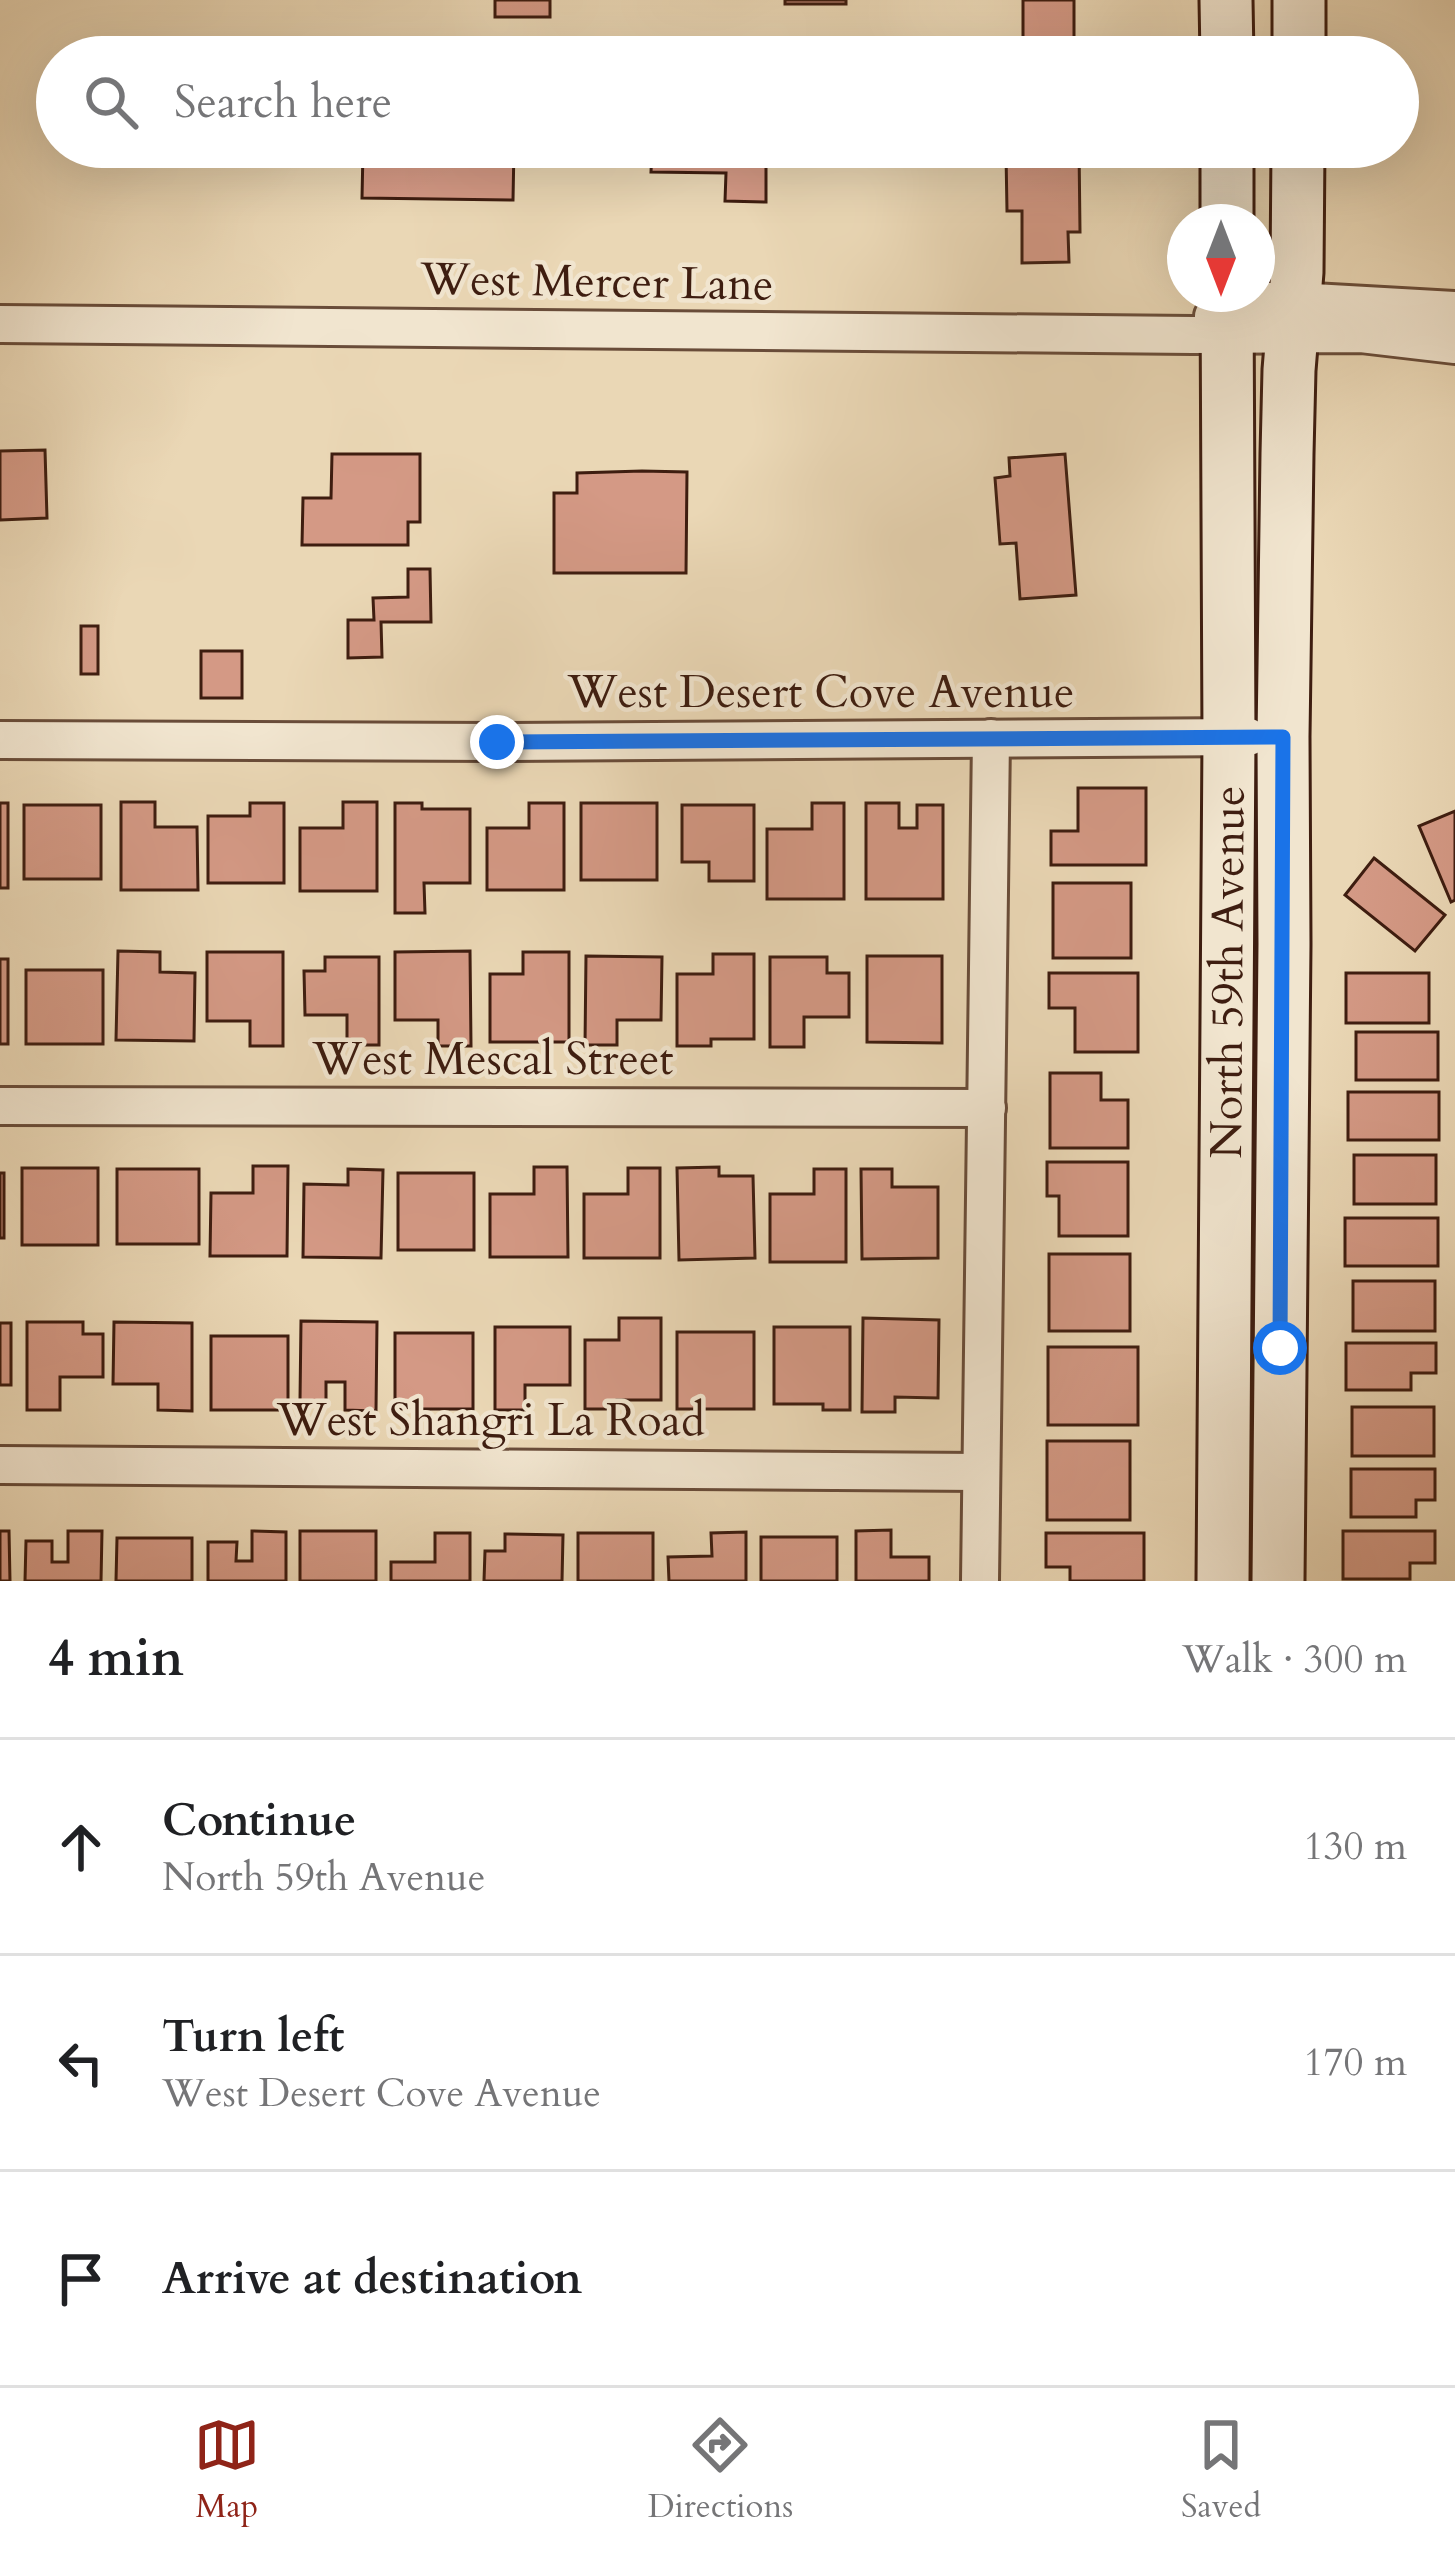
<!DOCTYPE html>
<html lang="en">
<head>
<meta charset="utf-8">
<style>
	:root { --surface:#fff; --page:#f6f6f6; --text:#202124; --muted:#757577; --line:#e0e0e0; --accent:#8f2418 }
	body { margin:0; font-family:Cardo,serif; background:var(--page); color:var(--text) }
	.compass { position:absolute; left:1167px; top:204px; width:108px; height:108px; border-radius:50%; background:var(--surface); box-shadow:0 12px 48px #0002; rotate:180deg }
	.stop { position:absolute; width:36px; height:36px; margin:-27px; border:9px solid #1a73e8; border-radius:50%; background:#fff }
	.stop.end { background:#1a73e8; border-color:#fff; box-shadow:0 3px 12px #0008 }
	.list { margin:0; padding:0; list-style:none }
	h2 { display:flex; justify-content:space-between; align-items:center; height:156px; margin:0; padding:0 48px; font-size:51px }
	h2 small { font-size:39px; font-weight:400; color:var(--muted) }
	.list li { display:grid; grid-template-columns:78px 1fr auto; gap:36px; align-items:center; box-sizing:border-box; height:216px; padding:0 48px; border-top:3px solid var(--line) }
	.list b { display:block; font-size:45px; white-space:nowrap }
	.list p { margin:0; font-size:39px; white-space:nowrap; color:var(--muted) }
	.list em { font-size:39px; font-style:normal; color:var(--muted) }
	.icon { flex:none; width:66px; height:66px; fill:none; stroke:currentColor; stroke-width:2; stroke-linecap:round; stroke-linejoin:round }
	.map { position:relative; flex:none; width:1455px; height:1581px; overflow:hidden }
	.search { position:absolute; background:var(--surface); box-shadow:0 12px 48px #0002; left:36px; right:36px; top:36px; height:132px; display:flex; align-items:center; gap:30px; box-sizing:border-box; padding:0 42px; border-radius:66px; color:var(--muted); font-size:45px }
	.sheet { height:804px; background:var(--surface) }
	nav { display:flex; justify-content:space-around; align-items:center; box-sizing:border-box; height:168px; border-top:3px solid var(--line); background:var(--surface); font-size:33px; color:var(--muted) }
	nav a { display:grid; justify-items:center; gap:6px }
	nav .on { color:var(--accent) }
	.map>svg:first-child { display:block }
</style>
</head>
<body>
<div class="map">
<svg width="1455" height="1581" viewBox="0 0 1455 1581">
	<rect width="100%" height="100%" fill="#ead7b5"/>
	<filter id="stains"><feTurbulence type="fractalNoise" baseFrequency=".00167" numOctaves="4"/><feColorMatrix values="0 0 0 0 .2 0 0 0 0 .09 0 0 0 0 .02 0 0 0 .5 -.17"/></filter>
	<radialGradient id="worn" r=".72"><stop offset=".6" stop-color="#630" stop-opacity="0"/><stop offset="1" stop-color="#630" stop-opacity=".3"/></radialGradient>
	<g fill="#d49985" stroke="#3e1d10" stroke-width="3">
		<rect x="495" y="0" width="55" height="17"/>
		<rect x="785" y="0" width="61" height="4"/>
		<rect x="1023" y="0" width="51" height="55"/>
		<polygon points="336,147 514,147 513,200 362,198 363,150 336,149"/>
		<polygon points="652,147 766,147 766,202 725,201 726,173 651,172"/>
		<polygon points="1029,147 1079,147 1080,232 1068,232 1069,262 1022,263 1022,211 1007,211 1006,154 1029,153"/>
		<polygon points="45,450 47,518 0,520 0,451"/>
		<polygon points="332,454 420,454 420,522 408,522 408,545 302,545 303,498 331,498"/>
		<polygon points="1065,454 1076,595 1020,599 1016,543 1000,544 995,478 1010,476 1009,458"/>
		<polygon points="642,471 687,472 686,573 554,573 554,493 577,493 577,473"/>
		<polygon points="408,569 430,569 431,622 381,622 382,657 348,658 348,620 374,620 373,598 408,597"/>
		<rect x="81" y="626" width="17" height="48"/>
		<rect x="201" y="651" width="41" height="47"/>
		<polygon points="1078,788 1146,788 1146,865 1051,865 1051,831 1078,831"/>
		<polygon points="121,802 155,802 155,827 197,827 198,890 121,890"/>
		<polygon points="343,802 377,802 377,891 300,891 300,828 343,828"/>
		<rect x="0" y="803" width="8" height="85"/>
		<polygon points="250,803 284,803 284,883 208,883 208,816 250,816"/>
		<polygon points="395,803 422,803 422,809 470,809 470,883 424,883 425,913 395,913"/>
		<polygon points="529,803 564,803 564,890 487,890 487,828 529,828"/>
		<rect x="581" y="803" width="76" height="77"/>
		<polygon points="812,803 844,803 844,899 767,899 767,829 812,829"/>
		<polygon points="866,803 899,803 899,828 917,828 917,805 943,805 943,899 866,899"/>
		<rect x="24" y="805" width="77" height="74"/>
		<polygon points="682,805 754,805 754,881 709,881 709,862 682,862"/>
		<polygon points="1455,811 1455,900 1451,902 1419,826"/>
		<polygon points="1374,858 1445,915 1415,951 1345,895"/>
		<rect x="1053" y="883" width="78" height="75"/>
		<polygon points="118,951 160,952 160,972 195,973 194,1041 116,1040"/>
		<polygon points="470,951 471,1046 438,1046 438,1020 395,1020 395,952"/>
		<polygon points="207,952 283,952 283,1046 250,1046 250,1021 207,1021"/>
		<polygon points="523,952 569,952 569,1042 490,1042 490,974 523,974"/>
		<polygon points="713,954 754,954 754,1039 711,1039 711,1046 677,1046 677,974 713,974"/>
		<polygon points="586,956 662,957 661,1020 617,1020 617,1045 585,1045"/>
		<polygon points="867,956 942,956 942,1043 867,1042"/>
		<polygon points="325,957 379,957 379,1045 347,1045 347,1015 305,1015 304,971 325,971"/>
		<polygon points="770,957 827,957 827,973 849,973 849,1017 804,1017 804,1047 770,1047"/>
		<rect x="0" y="959" width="8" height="85"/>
		<rect x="26" y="970" width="77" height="74"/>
		<polygon points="1049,973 1138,973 1138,1052 1075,1052 1075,1008 1049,1008"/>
		<rect x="1346" y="973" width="83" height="50"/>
		<rect x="1356" y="1032" width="82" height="48"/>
		<polygon points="1050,1073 1101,1073 1101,1100 1128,1100 1128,1148 1050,1148"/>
		<rect x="1348" y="1092" width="91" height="48"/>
		<rect x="1354" y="1155" width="82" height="49"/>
		<polygon points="1047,1162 1128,1162 1128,1236 1059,1236 1059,1196 1047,1196"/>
		<polygon points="253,1166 288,1166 287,1256 210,1256 211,1193 253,1193"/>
		<polygon points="534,1167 567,1167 568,1257 490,1257 490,1194 534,1194"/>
		<polygon points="719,1167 719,1176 753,1176 755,1258 679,1260 677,1168"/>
		<rect x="22" y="1168" width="76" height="77"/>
		<polygon points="628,1168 660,1168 660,1258 584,1258 584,1194 628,1194"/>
		<rect x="117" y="1169" width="82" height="75"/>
		<polygon points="348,1169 383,1170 381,1258 303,1257 304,1184 348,1185"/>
		<polygon points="814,1169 846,1169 846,1262 770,1262 770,1194 814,1194"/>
		<polygon points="861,1169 892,1169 892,1187 938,1187 938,1258 862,1259"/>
		<rect x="0" y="1173" width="4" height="65"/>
		<rect x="398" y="1173" width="76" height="77"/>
		<rect x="1345" y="1218" width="93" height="48"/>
		<rect x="1049" y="1254" width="81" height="77"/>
		<rect x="1353" y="1281" width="82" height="50"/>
		<polygon points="619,1318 661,1318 661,1400 617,1400 617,1409 585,1409 585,1340 619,1340"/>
		<polygon points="863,1318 939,1320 938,1398 895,1397 895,1412 862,1412"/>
		<polygon points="301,1321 377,1322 376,1411 345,1410 345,1382 326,1382 326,1401 300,1401"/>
		<polygon points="27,1322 83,1322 83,1334 103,1334 103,1377 60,1377 60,1410 27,1410"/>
		<polygon points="114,1322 192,1323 192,1411 158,1410 158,1384 113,1384"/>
		<rect x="0" y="1323" width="11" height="62"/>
		<polygon points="495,1327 570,1327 570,1385 525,1385 525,1410 495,1410"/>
		<polygon points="774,1327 850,1327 850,1410 823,1410 823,1404 774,1404"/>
		<rect x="677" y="1332" width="77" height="77"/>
		<rect x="395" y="1333" width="78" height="76"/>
		<rect x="211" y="1336" width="77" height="74"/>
		<polygon points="1346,1343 1436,1343 1436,1373 1411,1373 1411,1390 1346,1390"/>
		<rect x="1048" y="1347" width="90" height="78"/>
		<rect x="1352" y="1407" width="82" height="49"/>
		<rect x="1047" y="1441" width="83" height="79"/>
		<polygon points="1351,1469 1435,1469 1435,1500 1416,1500 1416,1517 1351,1517"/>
		<polygon points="891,1530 891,1557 929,1557 929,1581 856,1581 856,1531"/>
		<polygon points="0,1531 9,1531 10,1581 0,1581"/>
		<polygon points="68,1531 102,1531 101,1581 25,1581 26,1541 52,1541 52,1562 68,1562"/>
		<polygon points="252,1531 286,1532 286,1581 208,1581 208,1542 237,1542 236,1561 252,1561"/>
		<rect x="300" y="1531" width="76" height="50"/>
		<polygon points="1343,1531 1435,1531 1435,1563 1410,1563 1410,1579 1343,1579"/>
		<polygon points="746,1532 746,1581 669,1581 668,1557 712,1556 711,1533"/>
		<polygon points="435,1533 470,1533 470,1581 391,1581 391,1562 435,1562"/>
		<rect x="578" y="1533" width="75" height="48"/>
		<polygon points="1046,1533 1144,1533 1144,1581 1070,1581 1070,1567 1046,1567"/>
		<polygon points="505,1534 563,1535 562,1581 484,1581 485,1551 505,1551"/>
		<rect x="761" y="1537" width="76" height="44"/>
		<polygon points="117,1538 192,1538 192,1581 116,1581"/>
	</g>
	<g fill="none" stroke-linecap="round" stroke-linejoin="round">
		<g stroke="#694c39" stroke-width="42">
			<g id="minor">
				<polyline points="1213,316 1227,301 1295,301 1455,310"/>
				<polyline points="0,324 1193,335 1361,334 1455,345"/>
				<polyline points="0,740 497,742 1249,737"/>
				<polyline points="0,1106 987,1108"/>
				<polyline points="0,1465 981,1472"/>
				<polyline points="980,1581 991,738"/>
			</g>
		</g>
		<g stroke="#3e1d10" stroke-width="57">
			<g id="secondary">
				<polyline points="1226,0 1227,57"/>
				<polyline points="1299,57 1299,0"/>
				<polyline points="1227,147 1227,222"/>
				<path id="s1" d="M1223 1581 1229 738 1227 294"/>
				<polyline points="1278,1581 1284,944 1283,737 1287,454 1289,370 1297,272 1298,147"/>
			</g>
		</g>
		<use href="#minor" stroke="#f1e5cf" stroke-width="36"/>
		<use href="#secondary" stroke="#f1e5cf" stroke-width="51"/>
	</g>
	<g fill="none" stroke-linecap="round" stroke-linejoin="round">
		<polyline stroke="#1a73e8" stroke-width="15" points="497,742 1283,737 1280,1348"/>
	</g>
	<g text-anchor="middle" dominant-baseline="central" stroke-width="9" stroke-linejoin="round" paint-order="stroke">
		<g font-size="45" fill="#3e1d10" stroke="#f1e5cf">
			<text transform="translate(597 282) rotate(1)">West Mercer Lane</text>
			<text x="821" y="692">West Desert Cove Avenue</text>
			<text stroke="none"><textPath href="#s1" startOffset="609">North 59th Avenue</textPath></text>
			<text x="493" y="1059">West Mescal Street</text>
			<text x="491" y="1420">West Shangri La Road</text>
		</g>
	</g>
	<rect width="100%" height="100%" filter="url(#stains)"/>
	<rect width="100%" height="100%" fill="url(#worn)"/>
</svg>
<svg class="compass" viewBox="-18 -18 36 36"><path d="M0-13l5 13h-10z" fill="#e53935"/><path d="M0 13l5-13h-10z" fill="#757577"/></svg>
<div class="stop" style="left:1280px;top:1348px"></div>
<div class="stop end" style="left:497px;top:742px"></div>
<div class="search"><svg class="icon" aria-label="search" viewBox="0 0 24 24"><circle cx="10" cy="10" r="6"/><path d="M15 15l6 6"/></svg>Search here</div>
</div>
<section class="sheet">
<h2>4 min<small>Walk · 300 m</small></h2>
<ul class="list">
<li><svg class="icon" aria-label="ahead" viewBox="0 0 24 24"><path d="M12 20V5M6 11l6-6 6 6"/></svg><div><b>Continue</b><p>North 59th Avenue</p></div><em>130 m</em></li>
<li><svg class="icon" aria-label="left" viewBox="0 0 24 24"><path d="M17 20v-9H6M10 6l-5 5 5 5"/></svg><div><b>Turn left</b><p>West Desert Cove Avenue</p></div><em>170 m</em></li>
<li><svg class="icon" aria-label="arrive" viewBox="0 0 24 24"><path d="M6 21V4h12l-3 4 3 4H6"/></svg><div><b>Arrive at destination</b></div></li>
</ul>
</section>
<nav>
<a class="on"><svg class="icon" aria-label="map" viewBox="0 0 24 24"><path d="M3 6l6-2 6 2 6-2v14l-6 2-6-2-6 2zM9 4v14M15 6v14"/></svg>Map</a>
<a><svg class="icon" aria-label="directions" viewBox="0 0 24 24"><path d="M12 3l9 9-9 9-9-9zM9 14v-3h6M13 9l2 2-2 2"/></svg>Directions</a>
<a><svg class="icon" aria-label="saved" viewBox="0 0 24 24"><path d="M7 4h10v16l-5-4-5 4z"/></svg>Saved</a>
</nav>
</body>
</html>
